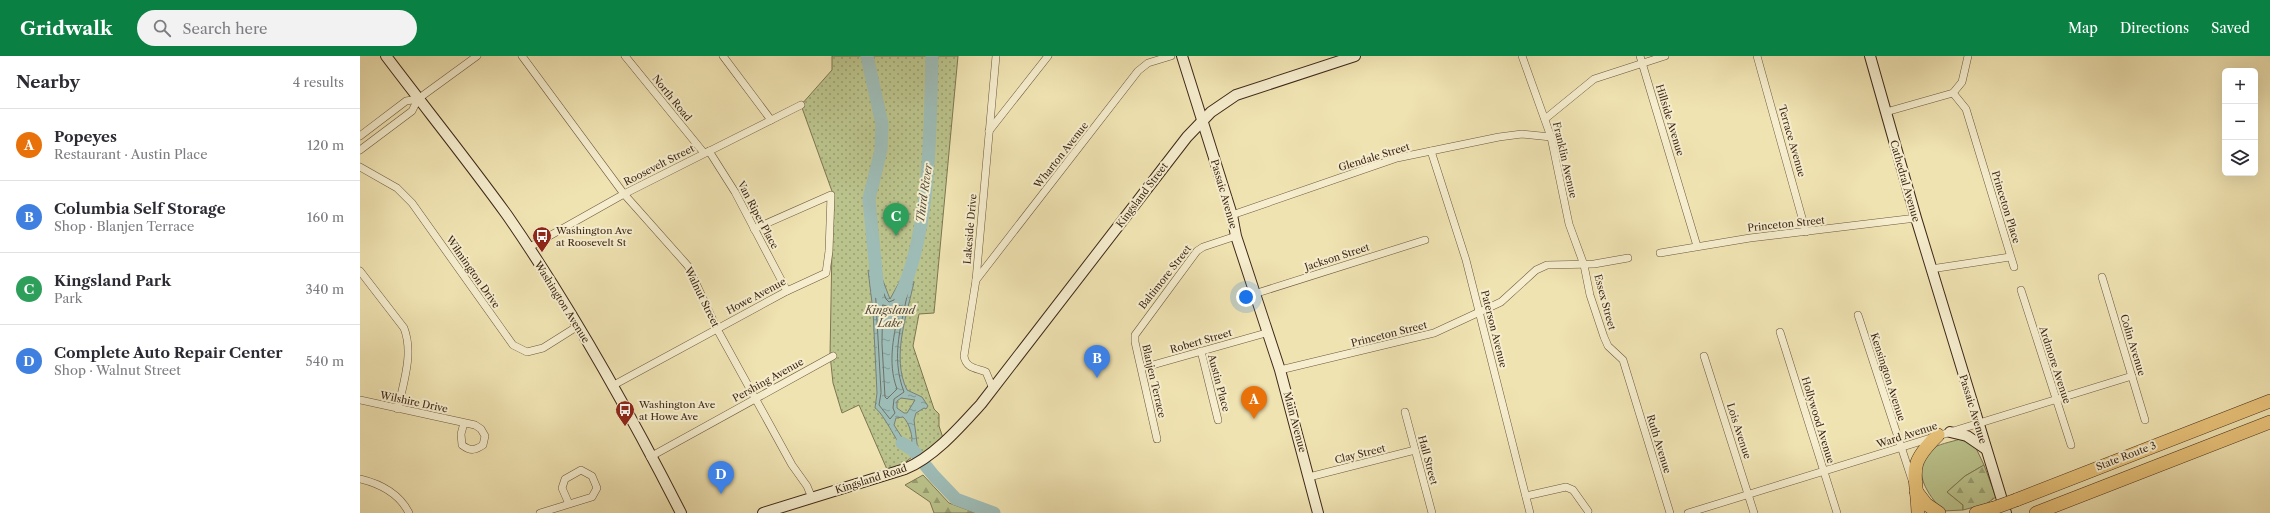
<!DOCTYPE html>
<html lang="en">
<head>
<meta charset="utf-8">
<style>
	:root { --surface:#fff; --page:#f2f2f3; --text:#2b2b33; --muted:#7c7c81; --line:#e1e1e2; --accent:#0b8043 }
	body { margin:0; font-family:"Libre Caslon Text",serif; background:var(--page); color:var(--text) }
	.controls { position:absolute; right:12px; top:12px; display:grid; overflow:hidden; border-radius:6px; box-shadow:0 4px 16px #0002 }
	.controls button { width:36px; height:36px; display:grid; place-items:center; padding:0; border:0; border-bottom:1px solid var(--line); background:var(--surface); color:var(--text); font:20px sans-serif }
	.you { position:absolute; left:886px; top:241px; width:14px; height:14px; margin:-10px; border:3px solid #fff; border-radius:50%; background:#1a73e8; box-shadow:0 0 0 6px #1a73e833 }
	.badge { display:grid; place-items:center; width:26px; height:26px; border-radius:50%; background:var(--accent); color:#fff; font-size:13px; font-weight:700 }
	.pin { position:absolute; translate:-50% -33px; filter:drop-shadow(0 1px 2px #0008) }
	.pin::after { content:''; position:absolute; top:21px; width:14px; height:12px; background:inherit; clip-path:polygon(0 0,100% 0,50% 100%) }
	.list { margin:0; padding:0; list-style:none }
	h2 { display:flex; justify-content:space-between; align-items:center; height:52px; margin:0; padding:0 16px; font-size:17px }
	h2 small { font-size:13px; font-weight:400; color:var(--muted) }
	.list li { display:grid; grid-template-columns:26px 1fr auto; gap:12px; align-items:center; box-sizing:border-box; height:72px; padding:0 16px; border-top:1px solid var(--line) }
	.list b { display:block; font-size:15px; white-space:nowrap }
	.list p { margin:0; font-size:13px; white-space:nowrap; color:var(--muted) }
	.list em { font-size:13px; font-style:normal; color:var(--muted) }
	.icon { flex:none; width:22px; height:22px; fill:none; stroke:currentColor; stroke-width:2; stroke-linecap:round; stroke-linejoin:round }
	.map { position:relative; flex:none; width:1910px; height:457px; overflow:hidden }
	header { display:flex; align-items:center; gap:24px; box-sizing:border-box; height:56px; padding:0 20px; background:var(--accent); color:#fff }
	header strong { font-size:19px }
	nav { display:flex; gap:22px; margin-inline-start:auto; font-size:14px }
	.search { width:280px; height:36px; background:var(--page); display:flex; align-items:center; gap:10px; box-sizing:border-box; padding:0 14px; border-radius:22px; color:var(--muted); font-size:15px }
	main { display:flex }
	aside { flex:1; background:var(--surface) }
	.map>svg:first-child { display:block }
</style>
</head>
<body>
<header>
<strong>Gridwalk</strong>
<div class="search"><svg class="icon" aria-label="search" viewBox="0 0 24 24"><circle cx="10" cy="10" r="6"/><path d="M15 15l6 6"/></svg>Search here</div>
<nav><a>Map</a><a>Directions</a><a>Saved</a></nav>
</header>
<main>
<aside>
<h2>Nearby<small>4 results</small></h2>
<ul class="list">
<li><span class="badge" style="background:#e8710a">A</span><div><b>Popeyes</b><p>Restaurant · Austin Place</p></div><em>120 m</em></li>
<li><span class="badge" style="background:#3f7fe0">B</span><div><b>Columbia Self Storage</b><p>Shop · Blanjen Terrace</p></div><em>160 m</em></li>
<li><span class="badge" style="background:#2e9e5b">C</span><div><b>Kingsland Park</b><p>Park</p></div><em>340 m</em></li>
<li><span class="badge" style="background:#3f7fe0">D</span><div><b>Complete Auto Repair Center</b><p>Shop · Walnut Street</p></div><em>540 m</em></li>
</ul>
</aside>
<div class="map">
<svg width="1910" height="457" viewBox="0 0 1910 457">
	<defs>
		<pattern id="forest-firs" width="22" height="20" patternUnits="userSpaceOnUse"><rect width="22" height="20" fill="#bbc38c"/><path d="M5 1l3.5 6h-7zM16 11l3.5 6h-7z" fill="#999e71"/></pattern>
		<pattern id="park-dots" width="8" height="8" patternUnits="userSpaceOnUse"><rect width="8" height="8" fill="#bbc38c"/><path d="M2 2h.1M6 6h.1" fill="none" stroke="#999e71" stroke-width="1.8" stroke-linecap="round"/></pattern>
		<pattern id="water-ripples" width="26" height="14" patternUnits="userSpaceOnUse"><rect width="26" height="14" fill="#9ebcb6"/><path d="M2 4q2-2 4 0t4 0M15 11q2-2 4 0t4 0" fill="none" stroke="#829993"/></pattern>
	</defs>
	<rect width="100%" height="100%" fill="#f0e3b2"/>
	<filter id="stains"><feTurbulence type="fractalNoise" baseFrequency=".005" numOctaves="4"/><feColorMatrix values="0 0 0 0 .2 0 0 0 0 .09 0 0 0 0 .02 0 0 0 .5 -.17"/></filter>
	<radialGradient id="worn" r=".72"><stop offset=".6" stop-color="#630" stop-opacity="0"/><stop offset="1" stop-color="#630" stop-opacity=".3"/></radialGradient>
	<path fill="#bbc38c" stroke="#7d7652" d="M1600 383 1615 390 1624 409 1605 420 1587 436 1603 449V454L1583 455C1568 439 1550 414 1570 394 1577 388 1592 386 1600 383Z"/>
	<g fill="url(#forest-firs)" stroke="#7d7652">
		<polygon points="1624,409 1636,441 1626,448 1603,454 1603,449 1587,436 1605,420"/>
		<polygon points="563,419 589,447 616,457 574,457 570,446 545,429"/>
	</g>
	<polygon fill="url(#park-dots)" stroke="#7d7652" points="472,0 598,0 574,257 559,258 553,290 574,353 579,358 579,370 584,385 564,402 559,396 529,418 499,349 482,357 473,327 470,299 473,138 441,49 472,14"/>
	<path fill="url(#water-ripples)" stroke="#788177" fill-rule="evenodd" d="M508 214 522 222 530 243 541 223 554 226C547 259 531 301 547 334L562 341 568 350 566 353 564 352 556 357 554 364 558 395 552 399C548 394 543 394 540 389 534 380 522 356 515 352L517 337 513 255ZM541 342 555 344 547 357H544L537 352V345ZM543 361C549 366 554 382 551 389L545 386 534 369 536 362Z"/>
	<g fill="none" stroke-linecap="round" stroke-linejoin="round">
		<g stroke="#6e7267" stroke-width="1">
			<path d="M515 223 519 225 526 243 529 246 534 244 543 228 549 230C542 268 530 299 544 336L534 343 533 352 535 357 530 363 519 349 521 337Z"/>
			<path d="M523 249 530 251 538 249 540 250C534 278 527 306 537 333L527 343 525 341 522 288Z"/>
		</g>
		<g stroke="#9ebcb6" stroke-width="13">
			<polyline points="507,0 522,68 521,94 509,143 518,236"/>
			<path d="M540 240C571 173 570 74 572 0"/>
			<polyline points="542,387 553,394 574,420 596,443 634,457"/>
		</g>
		<g stroke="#6b573e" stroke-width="8">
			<g id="street">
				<polyline points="162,0 264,138 328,210 357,273 432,409 447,430 452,442"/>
				<polyline points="265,0 344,97"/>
				<polyline points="363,0 411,64"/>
				<polyline points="1162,0 1191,81 1209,168 1224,209 1230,239 1244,281 1248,290 1263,304 1310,457"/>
				<polyline points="1280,0 1337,190"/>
				<polyline points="1397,0 1446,176"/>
				<polyline points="1593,37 1606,53 1654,211"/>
				<polyline points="1526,56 1593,37 1602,26 1608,0"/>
				<polyline points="1185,63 1234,23 1305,0"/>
				<polyline points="629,75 688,0"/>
				<polyline points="0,80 46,45 58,43 117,0"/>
				<polyline points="0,94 52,55 58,43"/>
				<polyline points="349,95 375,136 427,235"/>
				<polyline points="1071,95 1106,204 1170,457"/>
				<polyline points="0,111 37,132 52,147 153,289 167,296 183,292 218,270"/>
				<polyline points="872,159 1037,102 1139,81 1162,78 1191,81"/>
				<polyline points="168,192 264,138 441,49"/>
				<polyline points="1300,197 1390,182 1556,162"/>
				<polyline points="1571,213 1650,201"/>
				<path d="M0 215 44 272C54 298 43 327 38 353"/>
				<polyline points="1742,221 1785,364"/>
				<polyline points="616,224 778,15 788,7 811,0"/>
				<polyline points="1661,234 1711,389"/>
				<polyline points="894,238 1065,184"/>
				<polyline points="1498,259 1552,424"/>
				<polyline points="1420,276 1477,457"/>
				<polyline points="841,295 858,364"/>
				<polyline points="1344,300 1394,457"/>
				<polyline points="782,312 906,277"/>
				<polyline points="920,314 1074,277 1141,246 1176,214 1187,209 1234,208 1268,202"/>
				<polyline points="252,330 427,235 466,217 469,195 471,139 394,173"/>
				<path d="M633 333 626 316C617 312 606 313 604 300L616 224 636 0"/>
				<path d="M0 344 115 369 121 373 125 380 123 389C114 395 110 395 102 389L101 378 104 367"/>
				<polyline points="1045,356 1072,457"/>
				<polyline points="797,383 775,286 775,279 837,195 843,191 876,180"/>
				<polyline points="290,401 473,300"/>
				<polyline points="949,421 1055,394"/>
				<path d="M0 423C21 428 39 437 49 457"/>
				<polyline points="1166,440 1206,431 1213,434 1228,455"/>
				<polyline points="180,457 232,441 237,432 232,420 221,414 205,423 202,432 209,448"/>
				<polyline points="1328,457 1772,320"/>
			</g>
		</g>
		<g stroke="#3f2818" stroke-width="12">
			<g id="secondary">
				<path d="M26 0C66 53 108 105 147 159 212 253 269 355 321 457"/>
				<polyline points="822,0 872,159 876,180 920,314 958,457"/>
				<polyline points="1510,0 1556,162 1646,457"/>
				<polyline points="1590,376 1607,380 1626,393"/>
				<path d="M403 457 545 413C574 401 600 371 621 348L827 81 851 56 876 39 995 0"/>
			</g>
		</g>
		<g stroke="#3f2818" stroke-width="14">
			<g id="highway">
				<polyline points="1556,435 1566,448 1579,457"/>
				<polyline points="1656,444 1910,345"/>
				<path d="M1558 457C1557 416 1545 411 1578 379"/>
				<polyline points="1616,457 1634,452"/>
				<polyline points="1676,457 1910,366"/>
			</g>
		</g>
		<use href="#street" stroke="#f5edcd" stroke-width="7"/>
		<use href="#secondary" stroke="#f5edcd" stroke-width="10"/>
		<use href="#highway" stroke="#e8c279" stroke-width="13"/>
		<g stroke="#3f2818" stroke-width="14" stroke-linecap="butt">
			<polyline id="highway-bridge" points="1634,452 1656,444"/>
		</g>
		<use href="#highway-bridge" stroke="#e8c279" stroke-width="13"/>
	</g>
	<defs>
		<g id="bus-pin" transform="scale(1)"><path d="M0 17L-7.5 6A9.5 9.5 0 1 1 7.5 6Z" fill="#8f2418" stroke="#f5edcd"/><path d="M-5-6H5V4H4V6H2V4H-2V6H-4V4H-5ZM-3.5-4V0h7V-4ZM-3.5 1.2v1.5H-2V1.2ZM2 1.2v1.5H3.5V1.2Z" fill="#fff"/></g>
	</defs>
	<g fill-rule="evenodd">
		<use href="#bus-pin" x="182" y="180"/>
		<use href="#bus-pin" x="265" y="354"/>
	</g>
	<g text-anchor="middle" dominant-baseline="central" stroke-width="4" stroke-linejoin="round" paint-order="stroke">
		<g font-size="10" fill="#3f2818" stroke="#f5edcd">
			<text transform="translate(312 42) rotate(51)">North Road</text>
			<text transform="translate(1310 64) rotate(73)">Hillside Avenue</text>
			<text transform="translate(1432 85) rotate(74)">Terrace Avenue</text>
			<text transform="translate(701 99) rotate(-52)">Wharton Avenue</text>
			<text transform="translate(1014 101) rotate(-17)">Glendale Street</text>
			<text transform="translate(1205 104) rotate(77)">Franklin Avenue</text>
			<text transform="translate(299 109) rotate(-27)">Roosevelt Street</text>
			<text transform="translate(1545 125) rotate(74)">Cathedral Avenue</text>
			<text transform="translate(864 138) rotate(74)">Passaic Avenue</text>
			<text transform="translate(782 139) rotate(-53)">Kingsland Street</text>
			<text transform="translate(1646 151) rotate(73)">Princeton Place</text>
			<text transform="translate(398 159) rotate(62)">Van Riper Place</text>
			<text transform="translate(1426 168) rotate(-6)">Princeton Street</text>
			<text transform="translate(610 173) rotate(-85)">Lakeside Drive</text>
			<text transform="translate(977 201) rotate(-18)">Jackson Street</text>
			<text transform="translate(113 216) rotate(55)">Wilmington Drive</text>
			<text transform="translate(805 221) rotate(-52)">Baltimore Street</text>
			<text transform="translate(396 240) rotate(-28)">Howe Avenue</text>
			<text transform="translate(342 241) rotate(64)">Walnut Street</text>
			<text transform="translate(202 246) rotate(58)">Washington Avenue</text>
			<text transform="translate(1245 246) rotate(75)">Essex Street</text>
			<text transform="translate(1134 273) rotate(76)">Paterson Avenue</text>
			<text transform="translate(1029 278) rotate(-14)">Princeton Street</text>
			<text transform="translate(841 285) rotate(-16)">Robert Street</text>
			<text transform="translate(1773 289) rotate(73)">Colin Avenue</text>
			<text transform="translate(1695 309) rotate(72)">Ardmore Avenue</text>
			<text transform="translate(1528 321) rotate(72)">Kensington Avenue</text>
			<text transform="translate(408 324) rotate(-29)">Pershing Avenue</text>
			<text transform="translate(794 325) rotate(77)">Blanjen Terrace</text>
			<text transform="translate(859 327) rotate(75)">Austin Place</text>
			<text transform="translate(54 346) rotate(12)">Wilshire Drive</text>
			<text transform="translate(1613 353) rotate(73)">Passaic Avenue</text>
			<text transform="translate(1458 364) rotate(73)">Hollywood Avenue</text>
			<text transform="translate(935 366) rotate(75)">Main Avenue</text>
			<text transform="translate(1379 375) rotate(72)">Lois Avenue</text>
			<text transform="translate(1547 379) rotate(-18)">Ward Avenue</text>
			<text transform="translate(1299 388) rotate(73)">Ruth Avenue</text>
			<text transform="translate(1000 398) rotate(-14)">Clay Street</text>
			<text transform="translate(1766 400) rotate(-21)">State Route 3</text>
			<text transform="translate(1068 404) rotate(75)">Hall Street</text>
			<text transform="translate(511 423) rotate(-18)">Kingsland Road</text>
		</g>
		<g font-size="10" fill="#3f2818" stroke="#f5edcd" text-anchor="start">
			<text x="196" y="174">Washington Ave<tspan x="196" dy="12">at Roosevelt St</tspan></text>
			<text x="279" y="348">Washington Ave<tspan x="279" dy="12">at Howe Ave</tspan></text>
		</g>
		<g font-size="11" font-style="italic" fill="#574d40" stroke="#f5edcd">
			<text transform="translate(564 137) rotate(-82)">Third River</text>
			<text x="530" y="254">Kingsland<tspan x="530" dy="13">Lake</tspan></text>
		</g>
	</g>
	<rect width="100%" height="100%" filter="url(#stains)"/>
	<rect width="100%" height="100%" fill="url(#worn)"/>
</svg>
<div class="controls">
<button>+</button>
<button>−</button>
<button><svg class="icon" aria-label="layers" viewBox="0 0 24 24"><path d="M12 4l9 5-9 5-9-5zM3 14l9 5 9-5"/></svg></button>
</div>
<div class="you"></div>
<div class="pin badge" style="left:894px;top:363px;background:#e8710a">A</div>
<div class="pin badge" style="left:737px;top:322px;background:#3f7fe0">B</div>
<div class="pin badge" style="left:536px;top:180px;background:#2e9e5b">C</div>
<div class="pin badge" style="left:361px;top:438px;background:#3f7fe0">D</div>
</div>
</main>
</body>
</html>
